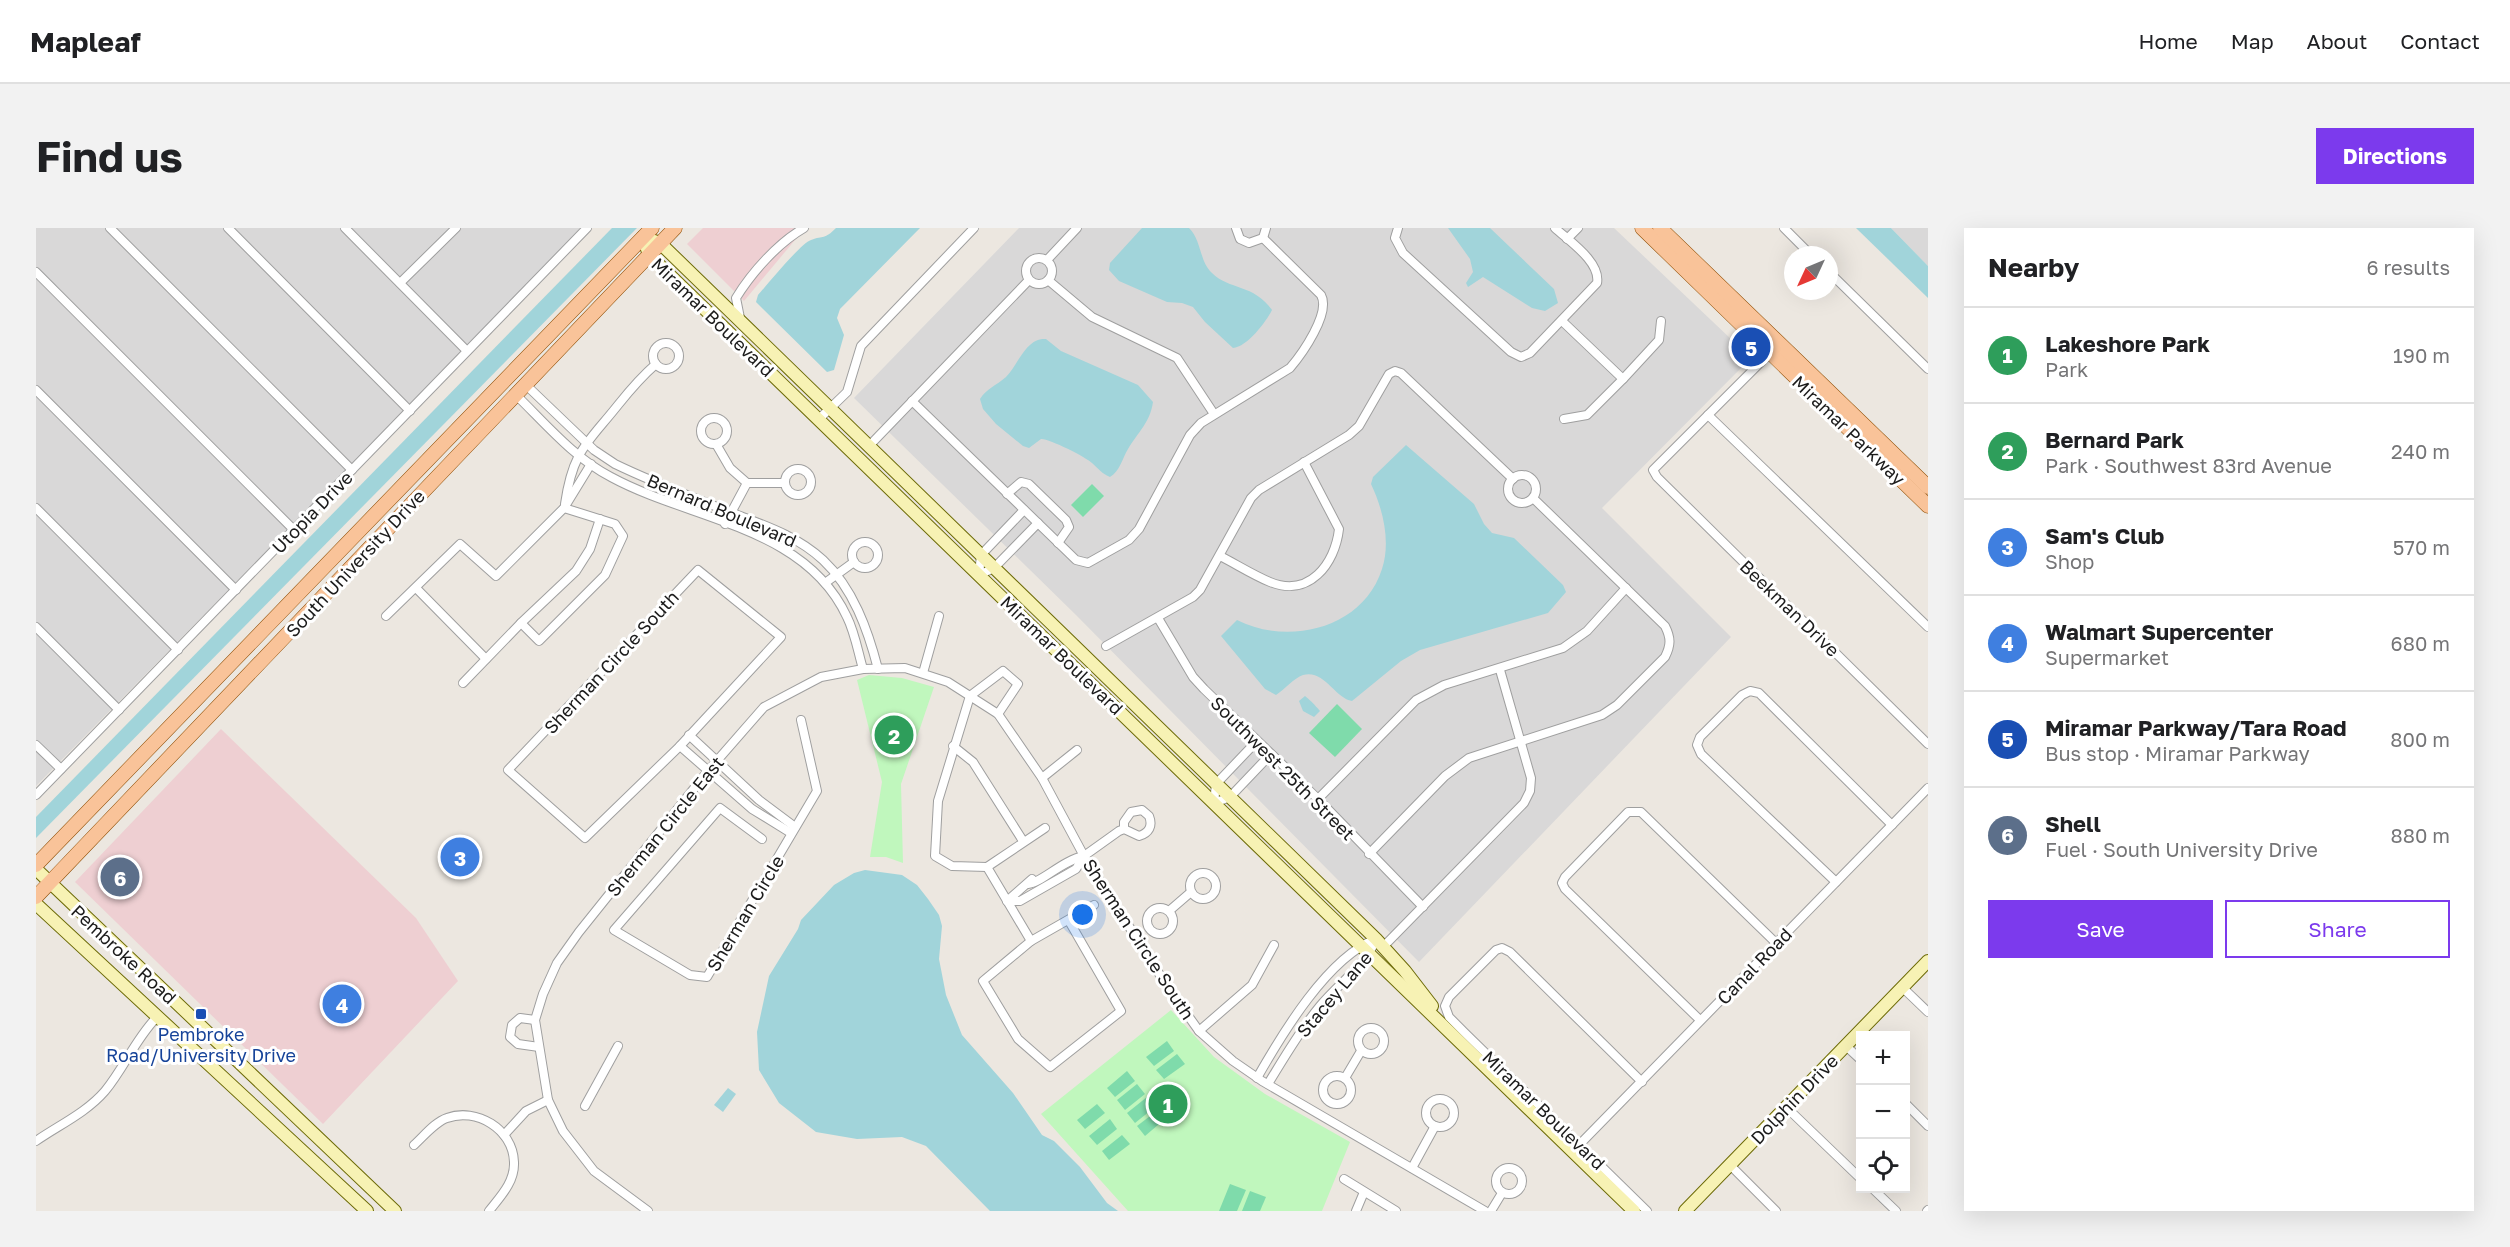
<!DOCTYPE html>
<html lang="en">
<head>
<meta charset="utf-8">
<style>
	:root { --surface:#fff; --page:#f2f2f2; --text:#202124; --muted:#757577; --line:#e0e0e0; --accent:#7c3aed }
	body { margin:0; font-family:"Golos Text",sans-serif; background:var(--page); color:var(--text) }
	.controls { position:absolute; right:18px; bottom:18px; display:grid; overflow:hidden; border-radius:0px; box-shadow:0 6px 24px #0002 }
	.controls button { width:54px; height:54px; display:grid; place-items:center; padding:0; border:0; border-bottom:2px solid var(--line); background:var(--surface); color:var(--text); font:30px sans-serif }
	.compass { position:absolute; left:1748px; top:18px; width:54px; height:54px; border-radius:50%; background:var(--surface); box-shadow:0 6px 24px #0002; rotate:226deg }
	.you { position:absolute; left:1047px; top:687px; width:21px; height:21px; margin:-15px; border:4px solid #fff; border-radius:50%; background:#1a73e8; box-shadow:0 0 0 9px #1a73e833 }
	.badge { display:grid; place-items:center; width:39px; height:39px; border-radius:50%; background:var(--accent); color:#fff; font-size:20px; font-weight:700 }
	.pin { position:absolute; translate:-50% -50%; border:3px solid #fff; box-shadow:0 2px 6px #0006 }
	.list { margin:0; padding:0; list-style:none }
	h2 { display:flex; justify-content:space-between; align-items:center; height:78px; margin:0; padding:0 24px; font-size:26px }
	h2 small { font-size:20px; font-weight:400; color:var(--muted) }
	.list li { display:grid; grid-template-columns:39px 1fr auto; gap:18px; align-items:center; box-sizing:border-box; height:96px; padding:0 24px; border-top:2px solid var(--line) }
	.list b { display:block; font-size:22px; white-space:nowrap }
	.list p { margin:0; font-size:20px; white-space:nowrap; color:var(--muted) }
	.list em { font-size:20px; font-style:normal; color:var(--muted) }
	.actions { display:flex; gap:12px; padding:18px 24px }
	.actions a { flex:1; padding:14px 0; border:2px solid var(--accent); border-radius:0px; text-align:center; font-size:21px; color:var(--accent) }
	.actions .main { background:var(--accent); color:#fff }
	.icon { flex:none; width:33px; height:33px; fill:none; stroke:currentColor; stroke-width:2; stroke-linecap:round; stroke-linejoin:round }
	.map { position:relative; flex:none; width:1892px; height:983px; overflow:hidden; border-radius:0px }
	header { display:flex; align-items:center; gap:36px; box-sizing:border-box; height:84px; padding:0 30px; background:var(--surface); border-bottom:2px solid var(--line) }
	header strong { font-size:28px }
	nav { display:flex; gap:33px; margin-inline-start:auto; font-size:21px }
	.intro { display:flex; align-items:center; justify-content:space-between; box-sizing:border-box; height:144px; padding:0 36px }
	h1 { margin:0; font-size:42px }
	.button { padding:15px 27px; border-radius:0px; background:var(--accent); color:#fff; font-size:21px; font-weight:700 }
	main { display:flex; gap:36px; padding:0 36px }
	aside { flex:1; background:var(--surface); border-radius:0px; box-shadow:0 6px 24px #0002 }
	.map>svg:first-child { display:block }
</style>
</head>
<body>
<header>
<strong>Mapleaf</strong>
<nav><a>Home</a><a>Map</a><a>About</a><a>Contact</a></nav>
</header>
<div class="intro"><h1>Find us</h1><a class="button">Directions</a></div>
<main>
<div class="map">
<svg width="1892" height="983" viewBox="0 0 1892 983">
	<rect width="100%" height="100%" fill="#ece7e0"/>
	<g fill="#d9d8d8">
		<polygon points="0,0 548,0 0,558"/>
		<polygon points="983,0 1578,0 1715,130 1566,280 1695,409 1383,734 1040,387 818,170"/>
		<polygon points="1855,0 1892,0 1892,38"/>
	</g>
	<g fill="#eecfd2">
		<polygon points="667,0 769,0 708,73 651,16"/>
		<polygon points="185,501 380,690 422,753 287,896 39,654"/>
	</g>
	<g fill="#c0f7bd">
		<polygon points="833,447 866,450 898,459 865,556 867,635 850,629 834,629 846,554 821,452"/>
		<polygon points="1135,782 1178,829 1229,866 1314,914 1286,983 1092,983 1005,886"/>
	</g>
	<g fill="#7fdbab">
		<polygon points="1056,256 1068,268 1047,289 1035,277"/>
		<polygon points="1301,476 1326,501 1299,529 1273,505"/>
		<polygon points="1131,813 1138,823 1118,838 1110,829"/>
		<polygon points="1141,826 1149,836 1128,851 1120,842"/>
		<polygon points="1091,843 1099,853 1079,869 1071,860"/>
		<polygon points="1101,856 1109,866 1089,882 1081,872"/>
		<polygon points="1111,869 1119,879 1099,895 1091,885"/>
		<polygon points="1061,876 1069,885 1049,901 1041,892"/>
		<polygon points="1122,882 1129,891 1109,908 1101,898"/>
		<polygon points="1074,891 1081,901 1061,917 1053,908"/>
		<polygon points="1086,907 1094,916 1073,932 1066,923"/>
		<polygon points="1194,956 1210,962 1201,983 1183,983"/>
		<polygon points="1214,963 1230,969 1224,983 1206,983"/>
	</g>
	<g fill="#a1d4da">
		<polygon points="576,0 601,0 0,610 0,589"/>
		<path d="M800 0H884L804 81 801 90 808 107 798 142 791 144 720 74 722 67C731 57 765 15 775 12 788 7 788 12 800 0Z"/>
		<path d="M1106 0H1153C1166 13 1163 33 1176 45 1193 62 1218 56 1236 82 1230 94 1211 119 1197 120L1169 94 1157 79 1146 75 1131 74 1083 53 1073 42 1074 35Z"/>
		<polygon points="1412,0 1454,0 1518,61 1522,75 1509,83 1496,80 1447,49 1432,59 1430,55 1437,44 1434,31"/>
		<polygon points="1820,0 1855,0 1892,38 1892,70"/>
		<path d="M1006 111H1010L1025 123 1102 157 1117 174C1114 195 1102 204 1092 221 1086 231 1084 243 1074 249 1065 245 1063 241 1056 235 1050 229 1012 210 1005 211L993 220 987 218 960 196 947 181 944 171C950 161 961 157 970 149 981 138 989 113 1006 111Z"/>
		<path d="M1370 217 1438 276 1448 296 1456 305 1478 310 1527 357 1530 364 1512 385 1384 422 1365 433 1316 473C1299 470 1288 441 1267 447 1258 450 1248 462 1240 467L1229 461 1185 408 1201 392C1252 418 1327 401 1346 341 1355 314 1347 281 1335 256L1337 249Z"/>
		<path d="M1269 468C1276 474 1277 475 1284 483L1278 489 1267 483 1263 473Z"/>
		<polygon points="829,642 866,647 881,657 892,671 903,687 906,698 903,731 910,767 926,807 977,865 1006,907 1018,913 1044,939 1071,975 1082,983 954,983 890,918 866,909 821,911 780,904 743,875 723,842 721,804 733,748 762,701 765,692 798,657 818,645"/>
		<polygon points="692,860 700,866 687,884 678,877"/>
	</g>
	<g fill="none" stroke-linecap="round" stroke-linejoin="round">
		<g stroke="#9f9f9f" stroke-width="10">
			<g id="street">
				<polyline points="74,0 316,242"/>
				<polyline points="192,0 374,183"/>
				<polyline points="309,0 431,123"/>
				<polyline points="1200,0 1204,11 1213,15 1227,10 1230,0"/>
				<path d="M1362 0 1359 10 1367 25 1475 124 1485 129 1494 125 1561 55C1565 34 1533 13 1519 0"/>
				<polyline points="1748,0 1775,27"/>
				<polyline points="1531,11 1542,0"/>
				<circle cx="1003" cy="43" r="13"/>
				<polyline points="1011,32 1041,0"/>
				<polyline points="0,44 258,302"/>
				<polyline points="1793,44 1892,141"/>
				<polyline points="1012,52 1056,89 1141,130 1178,186"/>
				<polyline points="364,55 420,0"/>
				<path d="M704 90 700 70C716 44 742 15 768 0"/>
				<polyline points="1526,93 1587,151"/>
				<circle cx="630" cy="128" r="13"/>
				<polyline points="1737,122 1617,242 1621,249 1892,516"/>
				<path d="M489 156 558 222 579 236C616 254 656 269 694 284 727 297 760 307 787 332 817 360 832 402 842 441"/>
				<polyline points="0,162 200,362"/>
				<path d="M479 166C509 195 538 230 575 249 654 292 769 298 811 389 819 405 822 424 827 441"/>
				<path d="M876 173 1040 332 1052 335 1093 312 1103 301 1154 207 1165 195 1254 140C1266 126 1295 85 1285 67L1227 10"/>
				<polyline points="1672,187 1892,399"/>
				<circle cx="678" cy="203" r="13"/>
				<polyline points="783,191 811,164 825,118 938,0"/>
				<polyline points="1528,191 1551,187 1587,151 1623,112 1625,93"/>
				<polyline points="680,216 694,240 711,255 749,255"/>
				<polyline points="833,218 993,52"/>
				<circle cx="762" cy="254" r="13"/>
				<circle cx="1486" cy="261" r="14"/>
				<polyline points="971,266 985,254 993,256 1030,292 1033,299 1022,315"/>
				<path d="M529 276C537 222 551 216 582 177 594 162 605 149 620 136"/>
				<polyline points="0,280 142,422"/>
				<polyline points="988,282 945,327 943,347 958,340 1002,295"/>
				<polyline points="689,296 711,255"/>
				<circle cx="829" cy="327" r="13"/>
				<path d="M1184 328C1200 336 1217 347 1234 354 1273 370 1299 336 1303 301L1268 234"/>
				<polygon points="662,342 745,409 644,518 549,610 472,542"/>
				<polyline points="789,355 818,334"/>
				<polyline points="380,360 450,431"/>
				<polyline points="350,388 424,316 460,348 528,280 555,236"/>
				<polyline points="1122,390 1157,449 1168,461 1282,571 1387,679"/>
				<polyline points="485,395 540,343 554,321 564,291"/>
				<polyline points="0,399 83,482"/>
				<polyline points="1070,418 1157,369 1164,362 1215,270 1223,262 1313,207 1323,198 1353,146 1359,143 1365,145 1477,251"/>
				<polyline points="887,445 903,388"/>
				<polyline points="427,455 485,395 503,413 569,347 587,308 579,296 528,280"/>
				<polyline points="962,486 982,456 967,443 934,468 902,573 899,628 916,638 951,639 1009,600"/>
				<polyline points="653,507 723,572 759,599"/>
				<polyline points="1221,513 1180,556 1178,575 1194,569 1235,526"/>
				<polyline points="0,517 25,541"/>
				<polyline points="644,518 716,581 755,605"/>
				<polyline points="917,518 937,534 987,613"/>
				<polyline points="1006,550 1041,522"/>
				<polyline points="0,567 551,0"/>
				<polyline points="1282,571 1380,472 1408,457 1527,420 1551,403 1590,360"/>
				<polyline points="726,611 684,580 578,702 654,747 671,749 781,563 765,492"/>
				<path d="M1333 626 1409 548 1433 530 1566 487 1581 477 1629 429C1635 417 1635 410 1629 398L1497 270"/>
				<polyline points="951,639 995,713"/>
				<circle cx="1167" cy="658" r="13"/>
				<polyline points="1800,654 1665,526 1661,517 1664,509 1706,467 1714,463 1723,465 1856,597"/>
				<path d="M992 656C1005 655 1027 632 1048 628"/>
				<path d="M971 673H984L1040 641 1048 628 1083 603 1088 601 1103 608C1113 605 1117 598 1113 588L1106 582 1095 584 1088 594V601"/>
				<polyline points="971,673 996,651"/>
				<circle cx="1124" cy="693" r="13"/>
				<polyline points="1133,683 1155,664"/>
				<polyline points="1033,693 1085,783 1014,839 982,811 947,753 995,713 1058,677"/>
				<polyline points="1348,718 1488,575 1494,563 1495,550 1464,442"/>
				<polyline points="1867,760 1892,784"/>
				<polyline points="499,792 484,790 476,797 474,809 482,816 503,819"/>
				<polyline points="1664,792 1529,661 1526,655 1529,649 1592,584 1605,584 1740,715"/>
				<circle cx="1335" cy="813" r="13"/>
				<polyline points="1163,803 1216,757 1238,717"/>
				<polyline points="1810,818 1824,831"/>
				<circle cx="1301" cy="862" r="14"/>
				<path d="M1221 850C1246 806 1292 729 1340 711"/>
				<polyline points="1309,850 1325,823"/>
				<polyline points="1606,854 1474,724 1466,720 1460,722 1413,769 1409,778 1413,789 1429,805 1611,983"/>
				<path d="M1232 856C1248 830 1264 802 1284 778 1302 756 1330 737 1340 711"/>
				<circle cx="1404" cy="885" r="14"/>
				<polyline points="1870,876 1892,898"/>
				<polyline points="549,878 582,818"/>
				<polyline points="1750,879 1824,950"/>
				<polyline points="468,907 490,883 512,872"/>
				<path d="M0 913C23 897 50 885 69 863 88 840 99 812 120 790"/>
				<polyline points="1544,916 1892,560"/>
				<path d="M378 917C388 908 399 894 411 890 440 879 477 901 478 934 479 954 464 969 453 983"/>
				<polyline points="1694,937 1740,983"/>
				<circle cx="1473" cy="953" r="13"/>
				<polyline points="1376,940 1399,898"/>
				<polyline points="1308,951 1360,983"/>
				<polyline points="1836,960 1860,983"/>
				<polyline points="612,983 558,943 527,903 512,872 499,792 507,766 521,735 543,704 672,543 728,479 785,449 827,441 869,440 912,454 962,486 1006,550 1048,628 1131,758 1163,803 1197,833 1226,853 1449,983"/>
				<polyline points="1320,983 1328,964"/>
				<polyline points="1455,983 1466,965"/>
				<polyline points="1891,983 1892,982"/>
			</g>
		</g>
		<g stroke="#6d6b07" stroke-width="14">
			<g id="secondary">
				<polyline points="607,9 613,27 1598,983"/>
				<polyline points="615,12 624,15 1340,711 1369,743 1396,778"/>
				<polyline points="0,641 359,983"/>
				<polyline points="0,676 331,983"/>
				<polyline points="1649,983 1892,733"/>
			</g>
		</g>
		<g stroke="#8e4e04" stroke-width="15">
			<g id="primary">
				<polyline points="1606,0 1892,278"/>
				<polyline points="1624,0 1892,259"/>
				<polyline points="0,637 616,0"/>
				<polyline points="0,669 639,0"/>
			</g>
		</g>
		<use href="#street" stroke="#fff" stroke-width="8"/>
		<use href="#secondary" stroke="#f7f2b4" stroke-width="12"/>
		<use href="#primary" stroke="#f9c399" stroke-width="14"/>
	</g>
	<rect fill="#1a4fb4" stroke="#fff" stroke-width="2" x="159" y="780" width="12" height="12" rx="3"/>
	<g text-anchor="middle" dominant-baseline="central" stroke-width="6" stroke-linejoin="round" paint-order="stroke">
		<g font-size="18" fill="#1b1b1b" stroke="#fff">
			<text transform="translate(677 89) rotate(44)">Miramar Boulevard</text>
			<text transform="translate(1813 202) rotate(44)">Miramar Parkway</text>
			<text transform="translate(686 282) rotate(23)">Bernard Boulevard</text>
			<text transform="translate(276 284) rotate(-46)">Utopia Drive</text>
			<text transform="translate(319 335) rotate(-47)">South University Drive</text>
			<text transform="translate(1754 380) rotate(44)">Beekman Drive</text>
			<text transform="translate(1026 427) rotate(44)">Miramar Boulevard</text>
			<text transform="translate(575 434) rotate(-47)">Sherman Circle South</text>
			<text transform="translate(1247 540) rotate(45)">Southwest 25th Street</text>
			<text transform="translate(629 598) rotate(-51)">Sherman Circle East</text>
			<text transform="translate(709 685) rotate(-59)">Sherman Circle</text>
			<text transform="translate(1103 711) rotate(57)">Sherman Circle South</text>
			<text transform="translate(88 726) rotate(43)">Pembroke Road</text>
			<text transform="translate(1718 738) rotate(-46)">Canal Road</text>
			<text transform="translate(1298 766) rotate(-50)">Stacey Lane</text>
			<text transform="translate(1758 871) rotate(-46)">Dolphin Drive</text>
			<text transform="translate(1508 882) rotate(44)">Miramar Boulevard</text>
		</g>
		<g font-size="18" fill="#164399" stroke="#fff">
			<text x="165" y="806">Pembroke<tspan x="165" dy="21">Road/University Drive</tspan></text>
		</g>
	</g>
</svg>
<div class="controls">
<button>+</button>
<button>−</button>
<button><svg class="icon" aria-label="locate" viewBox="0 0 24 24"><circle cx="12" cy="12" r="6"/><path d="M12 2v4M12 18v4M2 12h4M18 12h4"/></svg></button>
</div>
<svg class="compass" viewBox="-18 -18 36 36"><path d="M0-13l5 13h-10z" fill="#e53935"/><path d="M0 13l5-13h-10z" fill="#757577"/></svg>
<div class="you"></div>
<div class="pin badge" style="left:1132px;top:876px;background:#2e9e5b">1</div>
<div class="pin badge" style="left:858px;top:507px;background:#2e9e5b">2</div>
<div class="pin badge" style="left:424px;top:629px;background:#3f7fe0">3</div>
<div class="pin badge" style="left:306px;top:776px;background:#3f7fe0">4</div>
<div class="pin badge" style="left:1715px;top:119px;background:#1a4fb4">5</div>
<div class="pin badge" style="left:84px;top:649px;background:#5c6f8a">6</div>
</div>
<aside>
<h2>Nearby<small>6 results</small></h2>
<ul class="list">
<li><span class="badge" style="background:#2e9e5b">1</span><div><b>Lakeshore Park</b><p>Park</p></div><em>190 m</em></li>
<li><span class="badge" style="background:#2e9e5b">2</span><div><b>Bernard Park</b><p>Park · Southwest 83rd Avenue</p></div><em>240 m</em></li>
<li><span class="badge" style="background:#3f7fe0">3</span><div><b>Sam's Club</b><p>Shop</p></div><em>570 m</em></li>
<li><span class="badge" style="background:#3f7fe0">4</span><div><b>Walmart Supercenter</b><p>Supermarket</p></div><em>680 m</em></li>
<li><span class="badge" style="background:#1a4fb4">5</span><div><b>Miramar Parkway/Tara Road</b><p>Bus stop · Miramar Parkway</p></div><em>800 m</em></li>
<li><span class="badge" style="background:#5c6f8a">6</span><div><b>Shell</b><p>Fuel · South University Drive</p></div><em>880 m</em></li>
</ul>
<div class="actions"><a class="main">Save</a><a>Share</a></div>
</aside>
</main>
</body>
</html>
